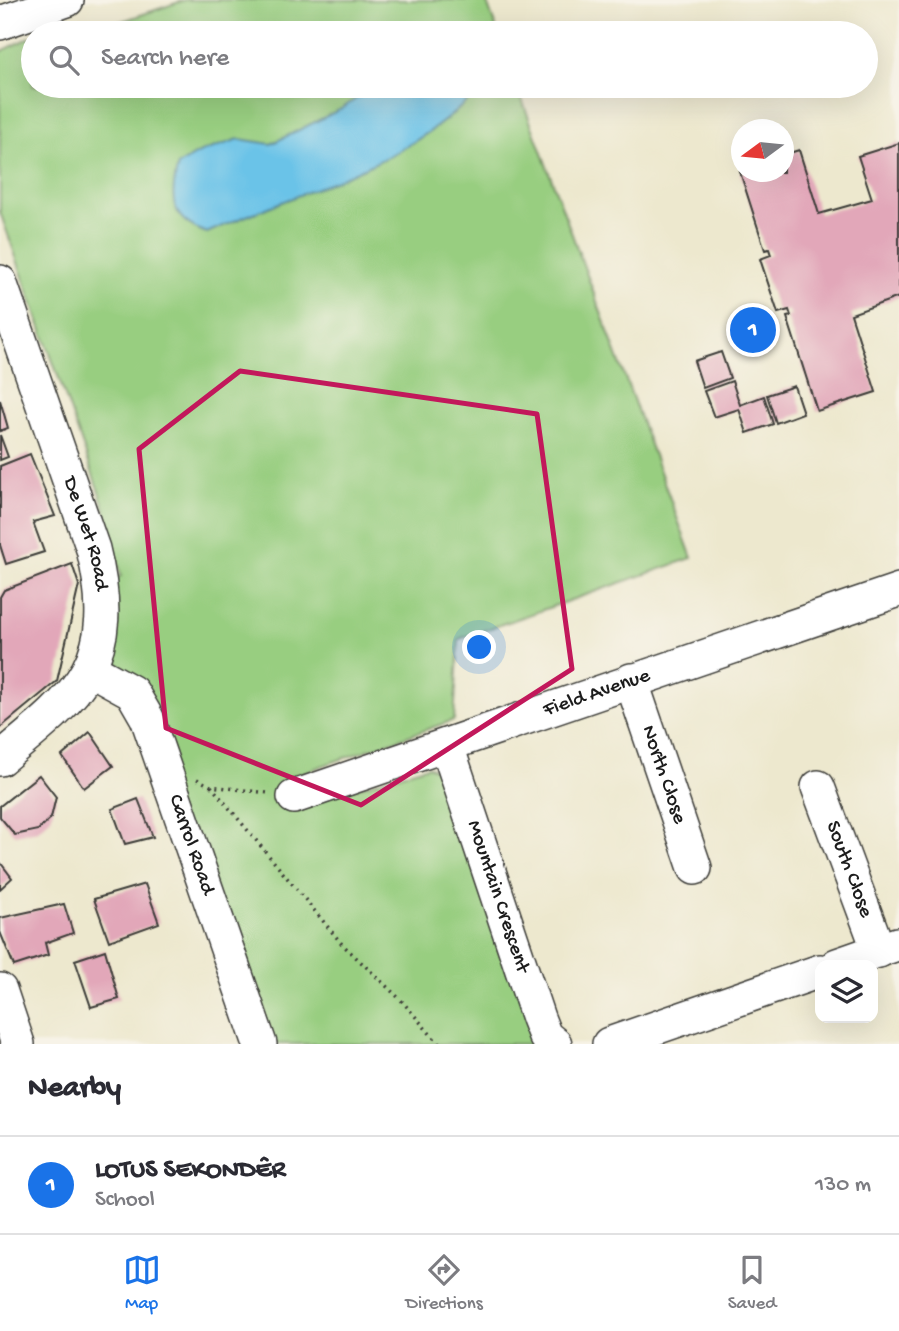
<!DOCTYPE html>
<html lang="en">
<head>
<meta charset="utf-8">
<style>
	:root { --surface:#fff; --page:#f2f2f3; --text:#2b2b33; --muted:#7c7c81; --line:#e1e1e2; --accent:#1a73e8 }
	body { margin:0; font-family:"Gochi Hand",sans-serif; background:var(--page); color:var(--text) }
	.controls { position:absolute; right:21px; bottom:21px; display:grid; overflow:hidden; border-radius:14px; box-shadow:0 7px 28px #0002 }
	.controls button { width:63px; height:63px; display:grid; place-items:center; padding:0; border:0; border-bottom:2px solid var(--line); background:var(--surface); color:var(--text); font:35px sans-serif }
	.compass { position:absolute; left:731px; top:119px; width:63px; height:63px; border-radius:50%; background:var(--surface); box-shadow:0 7px 28px #0002; rotate:255deg }
	.you { position:absolute; left:480px; top:648px; width:24px; height:24px; margin:-18px; border:5px solid #fff; border-radius:50%; background:#1a73e8; box-shadow:0 0 0 10px #1a73e833 }
	.badge { display:grid; place-items:center; width:46px; height:46px; border-radius:50%; background:var(--accent); color:#fff; font-size:23px; font-weight:700 }
	.pin { position:absolute; translate:-50% -50%; border:4px solid #fff; box-shadow:0 2px 7px #0006 }
	.list { margin:0; padding:0; list-style:none }
	h2 { display:flex; justify-content:space-between; align-items:center; height:91px; margin:0; padding:0 28px; font-size:30px }
	h2 small { font-size:23px; font-weight:400; color:var(--muted) }
	.list li { display:grid; grid-template-columns:46px 1fr auto; gap:21px; align-items:center; box-sizing:border-box; height:98px; padding:0 28px; border-top:2px solid var(--line) }
	.list b { display:block; font-size:26px; white-space:nowrap }
	.list p { margin:0; font-size:23px; white-space:nowrap; color:var(--muted) }
	.list em { font-size:23px; font-style:normal; color:var(--muted) }
	.icon { flex:none; width:38px; height:38px; fill:none; stroke:currentColor; stroke-width:2; stroke-linecap:round; stroke-linejoin:round }
	.map { position:relative; flex:none; width:899px; height:1044px; overflow:hidden }
	.search { position:absolute; background:var(--surface); box-shadow:0 7px 28px #0002; left:21px; right:21px; top:21px; height:77px; display:flex; align-items:center; gap:18px; box-sizing:border-box; padding:0 24px; border-radius:38px; color:var(--muted); font-size:26px }
	.sheet { height:189px; background:var(--surface) }
	nav { display:flex; justify-content:space-around; align-items:center; box-sizing:border-box; height:98px; border-top:2px solid var(--line); background:var(--surface); font-size:19px; color:var(--muted) }
	nav a { display:grid; justify-items:center; gap:4px }
	nav .on { color:var(--accent) }
	.map>svg:first-child { display:block }
</style>
</head>
<body>
<div class="map">
<svg width="899" height="1044" viewBox="0 0 899 1044">
	<rect width="100%" height="100%" fill="#f7f3e8"/>
	<filter id="ink" filterUnits="userSpaceOnUse"><feTurbulence type="fractalNoise" baseFrequency=".0143" numOctaves="2"/><feDisplacementMap in="SourceGraphic" scale="14" xChannelSelector="R" yChannelSelector="G"/><feConvolveMatrix kernelMatrix="1 2 1 2 8 2 1 2 1" color-interpolation-filters="sRGB"/></filter>
	<filter id="wash" filterUnits="userSpaceOnUse"><feTurbulence type="fractalNoise" baseFrequency=".00686" numOctaves="4" result="noise"/><feDisplacementMap in="SourceGraphic" scale="28" xChannelSelector="R" yChannelSelector="G"/><feGaussianBlur stdDeviation="1.57" result="paint"/><feColorMatrix in="noise" values="0 0 0 0 0 0 0 0 0 0 0 0 0 0 0 0 0 1.4 0 .05"/><feComposite in="paint" operator="in"/></filter>
	<g filter="url(#wash)">
		<rect width="100%" height="100%" fill="#ede8ce"/>
		<g fill="#98ce80" stroke="#5a754e" stroke-width="2">
			<polygon points="185,0 486,0 498,33 87,33"/>
			<polygon points="30,37 33,86 517,86 692,558 459,639 454,720 284,779 293,807 428,766 441,772 542,1044 271,1044 111,646 114,578 121,576 104,506 0,212 0,52"/>
		</g>
		<path fill="#6bc3e8" stroke="#447082" stroke-width="2" d="M375 86H483C479 94 471 98 464 104 394 170 292 193 207 233 170 220 169 199 178 165L201 152 239 139 271 144 341 109Z"/>
		<g id="blocks">
			<g fill="#e2a7b9">
				<polygon points="899,143 899,297 851,314 876,392 817,411 787,317 791,316 789,310 778,313 760,259 771,255 769,249 765,250 740,172 783,172 783,155 799,150 819,214 872,199 858,156"/>
				<polygon points="721,352 730,378 703,388 694,361"/>
				<polygon points="732,381 740,405 764,396 773,424 747,433 739,409 714,417 704,391"/>
				<polygon points="794,386 803,413 776,423 767,395"/>
				<polygon points="0,400 8,428 0,431"/>
				<polygon points="0,435 8,457 0,460"/>
				<polygon points="30,454 55,516 33,522 44,552 6,564 0,545 0,466"/>
				<polygon points="72,564 79,585 57,681 0,728 0,597 4,590"/>
				<polygon points="90,732 113,766 84,788 62,756"/>
				<polygon points="39,775 56,797 51,818 38,830 15,835 0,817 0,806"/>
				<polygon points="138,799 153,837 125,844 112,809"/>
				<polygon points="0,862 12,878 0,889"/>
				<polygon points="145,884 159,923 109,941 94,899"/>
				<polygon points="64,904 73,933 45,943 48,955 14,966 0,932 0,918"/>
				<polygon points="105,950 119,999 91,1007 75,960"/>
			</g>
		</g>
	</g>
	<g filter="url(#ink)">
		<use href="#blocks" fill-opacity="0" stroke="#3b3b37" stroke-width="2"/>
		<g fill="none" stroke-linecap="round" stroke-linejoin="round">
			<g stroke="#3b3b37" stroke-width="36">
				<g id="minor">
					<polyline points="0,23 67,0"/>
					<path id="s1" d="M0 282 93 549C121 661 81 693 0 759"/>
					<path id="s2" d="M90 669 132 692 147 718 260 1044"/>
					<path id="s3" d="M631 680 695 868"/>
					<path id="s4" d="M447 746 538 1018 545 1036 555 1044"/>
					<path id="s5" d="M818 787 879 951"/>
					<path id="s6" d="M294 797 899 590"/>
					<polyline points="837,965 897,944"/>
					<polyline points="0,990 18,1044"/>
					<polyline points="609,1044 820,971"/>
				</g>
			</g>
			<g stroke="#3b3b37" stroke-width="3.5" stroke-dasharray="2 5" stroke-linecap="butt">
				<polyline points="197,779 211,786 268,793"/>
				<polyline points="211,786 342,944 401,1000 439,1044"/>
			</g>
			<use href="#minor" stroke="#fff" stroke-width="33"/>
		</g>
	</g>
	<path fill="none" stroke="#c2185b" stroke-width="5" stroke-linejoin="round" d="M240 371 537 414 572 669 361 805 166 728 139 449Z"/>
	<g text-anchor="middle" dominant-baseline="central" stroke-width="6" stroke-linejoin="round" paint-order="stroke">
		<g font-size="21" fill="#1c1c1c" stroke="#f7f3e8">
			<text stroke="none"><textPath href="#s1" startOffset="266">De Wet Road</textPath></text>
			<text stroke="none"><textPath href="#s6" startOffset="320">Field Avenue</textPath></text>
			<text stroke="none"><textPath href="#s3" startOffset="100">North Close</textPath></text>
			<text stroke="none"><textPath href="#s2" startOffset="212">Carrol Road</textPath></text>
			<text stroke="none"><textPath href="#s5" startOffset="88">South Close</textPath></text>
			<text stroke="none"><textPath href="#s4" startOffset="159">Mountain Crescent</textPath></text>
		</g>
	</g>
</svg>
<div class="controls">
<button><svg class="icon" aria-label="layers" viewBox="0 0 24 24"><path d="M12 4l9 5-9 5-9-5zM3 14l9 5 9-5"/></svg></button>
</div>
<svg class="compass" viewBox="-18 -18 36 36"><path d="M0-13l5 13h-10z" fill="#e53935"/><path d="M0 13l5-13h-10z" fill="#7c7c81"/></svg>
<div class="you"></div>
<div class="pin badge" style="left:753px;top:330px">1</div>
<div class="search"><svg class="icon" aria-label="search" viewBox="0 0 24 24"><circle cx="10" cy="10" r="6"/><path d="M15 15l6 6"/></svg>Search here</div>
</div>
<section class="sheet">
<h2>Nearby<small></small></h2>
<ul class="list">
<li><span class="badge">1</span><div><b>LOTUS SEKONDÊR</b><p>School</p></div><em>130 m</em></li>
</ul>
</section>
<nav>
<a class="on"><svg class="icon" aria-label="map" viewBox="0 0 24 24"><path d="M3 6l6-2 6 2 6-2v14l-6 2-6-2-6 2zM9 4v14M15 6v14"/></svg>Map</a>
<a><svg class="icon" aria-label="directions" viewBox="0 0 24 24"><path d="M12 3l9 9-9 9-9-9zM9 14v-3h6M13 9l2 2-2 2"/></svg>Directions</a>
<a><svg class="icon" aria-label="saved" viewBox="0 0 24 24"><path d="M7 4h10v16l-5-4-5 4z"/></svg>Saved</a>
</nav>
</body>
</html>
